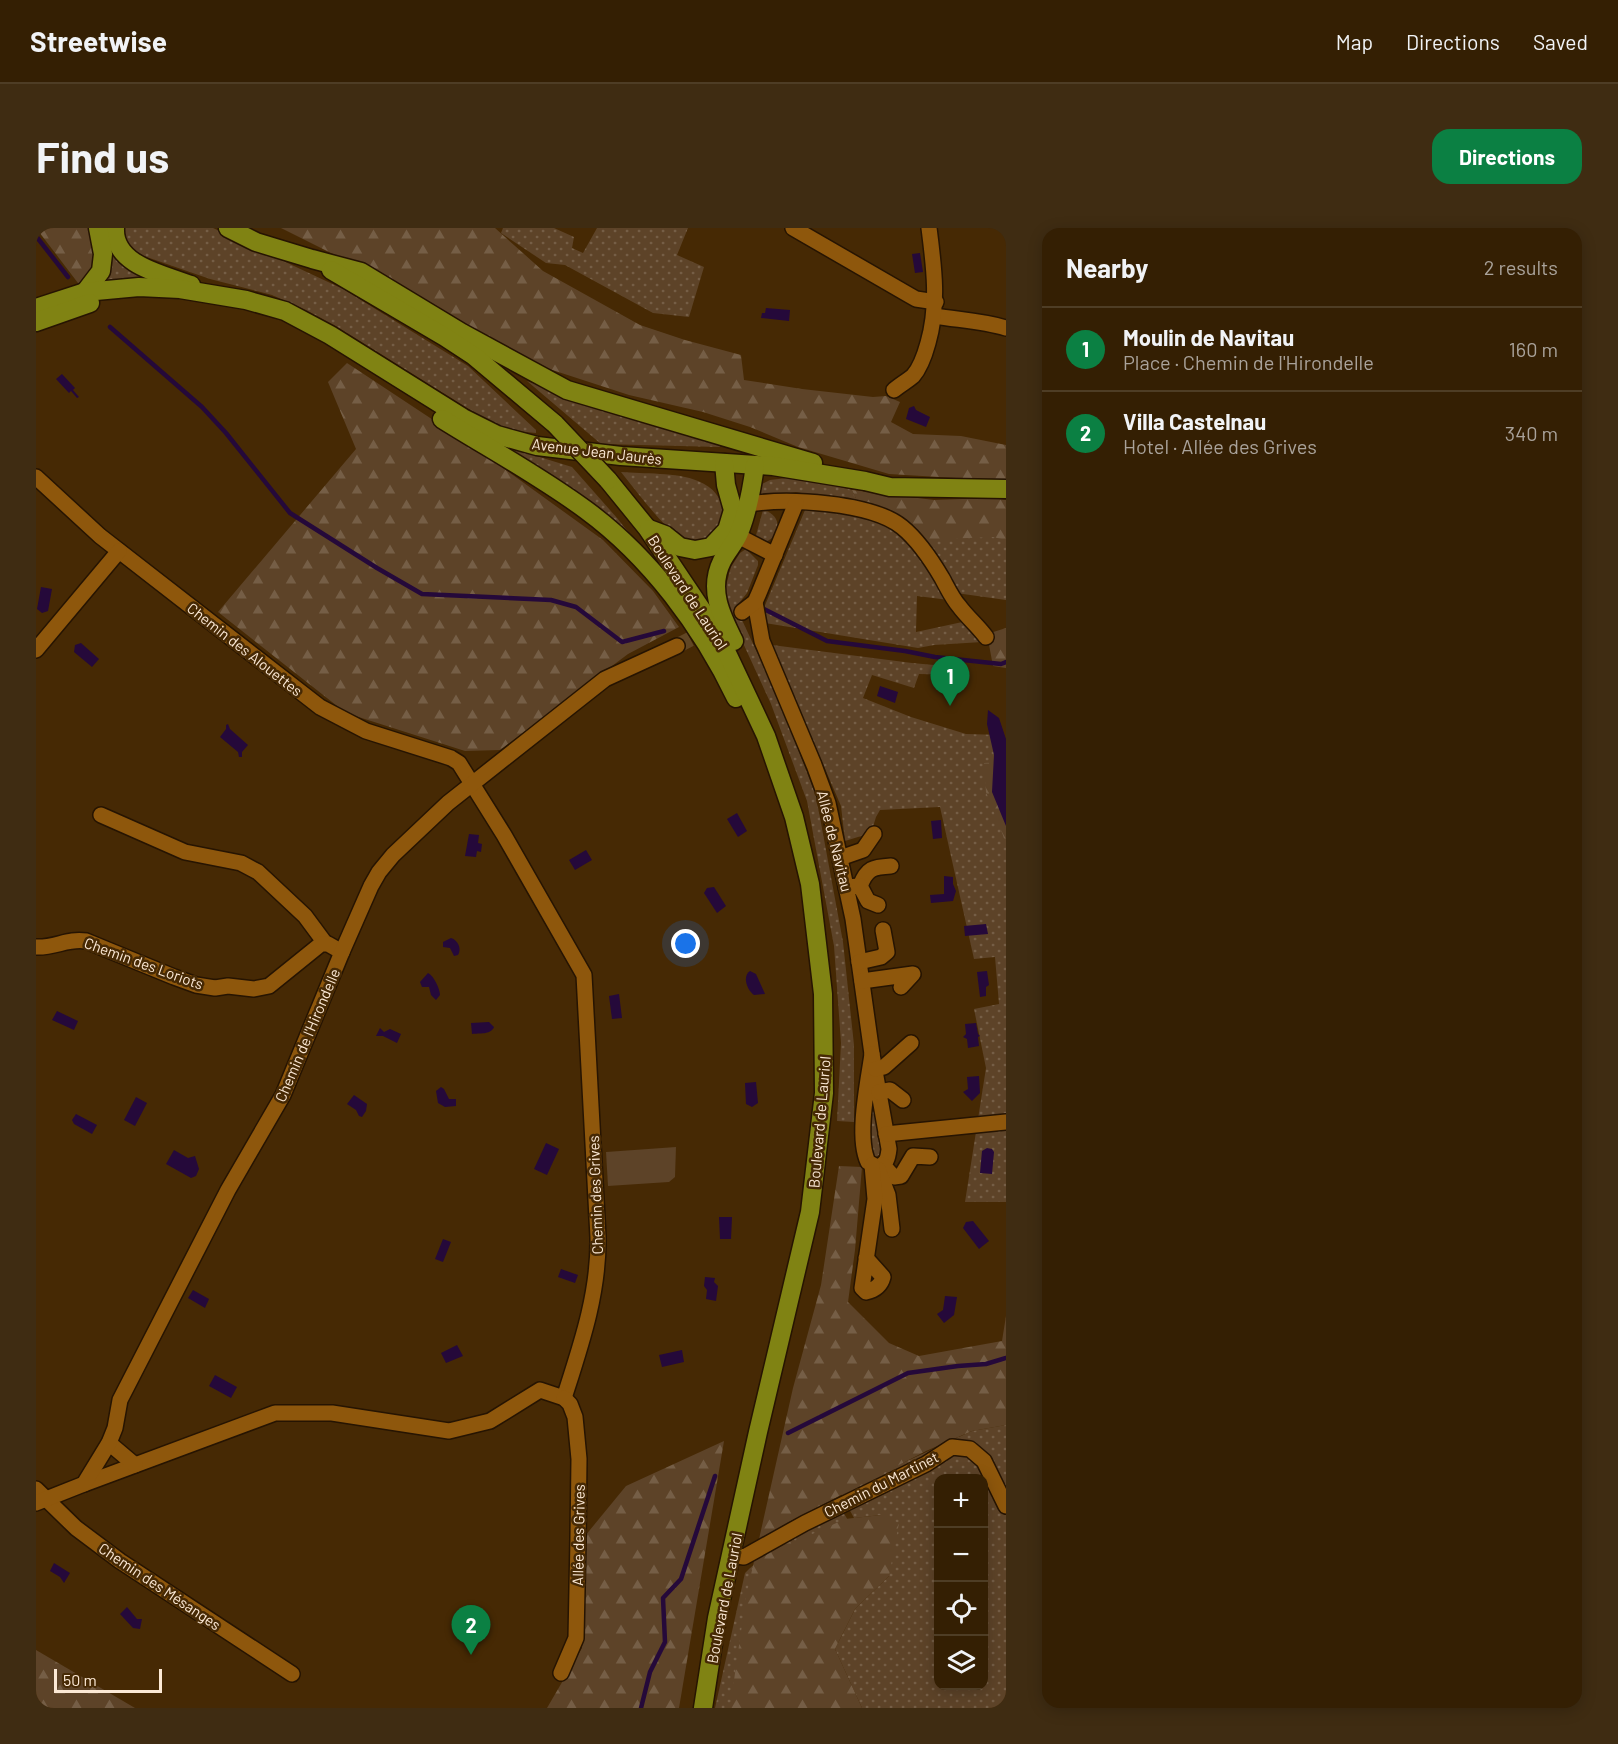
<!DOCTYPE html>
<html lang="en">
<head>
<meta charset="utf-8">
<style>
	:root { --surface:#341f03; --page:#3f2c12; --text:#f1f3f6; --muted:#a9a29a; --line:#4e3d25; --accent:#0b8043 }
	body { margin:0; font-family:Barlow,sans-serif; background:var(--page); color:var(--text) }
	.controls { position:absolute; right:18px; bottom:18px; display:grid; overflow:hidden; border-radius:12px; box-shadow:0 3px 15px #0003 }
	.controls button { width:54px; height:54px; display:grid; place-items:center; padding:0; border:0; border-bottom:2px solid var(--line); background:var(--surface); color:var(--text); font:30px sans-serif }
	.scale { position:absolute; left:18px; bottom:15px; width:108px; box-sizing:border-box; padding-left:6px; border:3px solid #fce9d6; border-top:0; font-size:16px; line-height:21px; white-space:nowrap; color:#fce9d6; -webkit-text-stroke:4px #462904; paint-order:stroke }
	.you { position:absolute; left:650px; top:716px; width:21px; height:21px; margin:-15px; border:4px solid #fff; border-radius:50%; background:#1a73e8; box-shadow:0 0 0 9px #1a73e833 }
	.badge { display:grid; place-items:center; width:39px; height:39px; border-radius:50%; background:var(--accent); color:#fff; font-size:20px; font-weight:700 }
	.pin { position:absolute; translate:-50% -50px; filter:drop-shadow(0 2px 3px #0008) }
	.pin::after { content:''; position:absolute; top:32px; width:21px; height:18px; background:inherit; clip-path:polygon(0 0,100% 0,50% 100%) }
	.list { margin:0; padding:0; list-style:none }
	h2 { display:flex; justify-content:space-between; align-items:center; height:78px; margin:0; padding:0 24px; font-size:26px }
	h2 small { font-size:20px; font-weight:400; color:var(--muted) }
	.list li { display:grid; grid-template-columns:39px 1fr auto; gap:18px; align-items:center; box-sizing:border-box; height:84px; padding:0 24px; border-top:2px solid var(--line) }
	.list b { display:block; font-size:22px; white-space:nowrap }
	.list p { margin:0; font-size:20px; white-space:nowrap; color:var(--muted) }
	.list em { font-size:20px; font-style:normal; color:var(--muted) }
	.icon { flex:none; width:33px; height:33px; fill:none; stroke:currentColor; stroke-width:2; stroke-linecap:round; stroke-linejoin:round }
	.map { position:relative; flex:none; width:970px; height:1480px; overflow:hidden; border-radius:18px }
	header { display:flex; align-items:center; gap:36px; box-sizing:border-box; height:84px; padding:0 30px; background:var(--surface); border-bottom:2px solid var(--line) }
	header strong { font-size:28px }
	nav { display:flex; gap:33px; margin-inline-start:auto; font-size:21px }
	.intro { display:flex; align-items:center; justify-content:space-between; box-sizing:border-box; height:144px; padding:0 36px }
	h1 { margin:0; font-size:42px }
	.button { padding:15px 27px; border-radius:18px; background:var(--accent); color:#fff; font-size:21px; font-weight:700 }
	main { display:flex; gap:36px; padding:0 36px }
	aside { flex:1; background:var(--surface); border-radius:18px; box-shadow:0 3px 15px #0003 }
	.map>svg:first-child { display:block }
</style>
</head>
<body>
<header>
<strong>Streetwise</strong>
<nav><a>Map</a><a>Directions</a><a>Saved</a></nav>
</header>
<div class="intro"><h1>Find us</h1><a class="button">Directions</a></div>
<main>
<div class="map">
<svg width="970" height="1480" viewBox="0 0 970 1480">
	<defs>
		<pattern id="grass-dots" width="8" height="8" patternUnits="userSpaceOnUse" patternTransform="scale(1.5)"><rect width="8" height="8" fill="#5d4328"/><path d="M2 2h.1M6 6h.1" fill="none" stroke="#755e46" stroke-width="1.8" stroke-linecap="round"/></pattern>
		<pattern id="forest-firs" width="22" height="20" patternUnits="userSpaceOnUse" patternTransform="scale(1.5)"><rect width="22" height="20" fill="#5d4328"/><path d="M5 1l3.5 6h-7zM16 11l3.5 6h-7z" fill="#755e46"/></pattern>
	</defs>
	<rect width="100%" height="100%" fill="#462904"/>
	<g fill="url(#grass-dots)" fill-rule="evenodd">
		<polygon points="67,0 127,54 64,57"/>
		<polygon points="88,0 177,0 307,61 432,138 500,202 500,205 480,203 457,196 300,98 270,82 236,67 174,51 102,26 90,12"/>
		<polygon points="467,0 518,0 538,9 536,20 547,25 561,0 652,0 641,27 668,39 653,89 617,85 529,37 510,35 465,5"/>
		<polygon points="491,153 535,169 683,214 684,219 565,216"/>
		<polygon points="455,214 536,239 581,290 601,315"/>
		<path d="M585 244C607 246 641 244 662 253 708 271 680 328 646 311 630 303 598 260 585 244Z"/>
		<polygon points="751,250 784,254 816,262 822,275 760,264 736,268 724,266 724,257 734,252"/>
		<path d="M727 282C741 286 743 294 741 307L730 314 719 311Z"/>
		<path d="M769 282C788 283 825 284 843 292 873 305 897 345 913 372L881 368 880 404 931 393 946 414 898 417 882 420 729 395 725 387Z"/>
		<polygon points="880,307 970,307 970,372 920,365"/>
		<polygon points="710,321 722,333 722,337 711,365 700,379 743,472 780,568 807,714 818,817 818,894 801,893 805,815 798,718 771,573 735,476 690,378 690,358 695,339 704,325"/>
		<polygon points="736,417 876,435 931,440 933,447 883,446 878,460 836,447 827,470 875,489 930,506 967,507 970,598 970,974 929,974 950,840 938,781 963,776 959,729 938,731 904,579 844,582 840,589 835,605 809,613 805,578"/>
		<polygon points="837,870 847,924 840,929 834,925 832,876"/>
		<path d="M970 1197V1480H826L799 1421 819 1381 853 1348 845 1287 818 1290 793 1243 845 1245 936 1203ZM903 1250H948V1458H903Z"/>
		<path d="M807 1284 821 1307 704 1480H679L709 1345C736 1318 772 1301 807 1284Z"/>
	</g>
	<g fill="url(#forest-firs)">
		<path d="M0 0H56C60 21 62 34 50 54L42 55Z"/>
		<polygon points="245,0 459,0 507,43 604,97 649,112 705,127 708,152 766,161 837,169 850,168 864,174 855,194 877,206 925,208 970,217 970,253 853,246 762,219 714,199 667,184 593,167 504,138 355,55"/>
		<polygon points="311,135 438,219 567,312 617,363 643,399 592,426 464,522 429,523 310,485 182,384 320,221 292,154"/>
		<polygon points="816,262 898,272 955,270 970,272 970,312 957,309 885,312 822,275"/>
		<polygon points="970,400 970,440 957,438 951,406"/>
		<polygon points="970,534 970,615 950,564 948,535"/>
		<polygon points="803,938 826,939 819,1022 812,1074 853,1115 883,1128 966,1113 970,1088 970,1197 936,1203 890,1223 751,1295 759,1314 809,1291 845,1287 863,1295 853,1348 819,1381 799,1421 826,1480 694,1480 710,1369 757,1160 785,1057"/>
		<polygon points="688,1213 643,1480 511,1480 546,1420 549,1308 590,1258"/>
		<polygon points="0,1422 99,1480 0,1480"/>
	</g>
	<polygon fill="#5d4328" points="640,919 639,949 633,954 572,958 570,924"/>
	<g fill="#25093a">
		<polygon points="884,25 887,44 879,45 876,26"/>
		<polygon points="730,80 754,82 753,93 725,90 726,85 729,85"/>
		<polygon points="26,146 39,160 37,162 43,169 41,170 35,163 33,165 20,151"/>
		<polygon points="878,178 880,182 894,189 890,199 870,191 873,180"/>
		<polygon points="5,359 16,361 12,383 6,385 1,381"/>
		<polygon points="45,415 63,431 56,439 38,424 39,417"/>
		<polygon points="844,458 862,464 859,475 841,468"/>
		<polygon points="952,482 963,490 970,511 970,598 956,564 958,527 951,496"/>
		<polygon points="192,496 194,501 212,517 206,524 206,529 203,529 202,524 184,509 190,501 190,497"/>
		<polygon points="701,585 711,603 702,609 691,591"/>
		<polygon points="905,592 906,610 897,611 895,593"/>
		<polygon points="433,606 443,607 442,615 446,616 445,624 441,623 440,629 429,628"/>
		<polygon points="550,622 556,632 539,642 533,632"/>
		<polygon points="908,648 917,649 917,656 920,663 917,673 895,675 894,667 908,666"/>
		<polygon points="678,659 690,678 681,685 668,665 671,660"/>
		<polygon points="950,696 952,706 929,708 928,698"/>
		<path d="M415 710C422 712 426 721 422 727L418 728 414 720 407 719V714Z"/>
		<path d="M714 743 720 746 729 766 718 767C711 762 706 748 714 743Z"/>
		<polygon points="951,743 953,757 950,759 950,768 944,769 941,744"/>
		<path d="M392 745C398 748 404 761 404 767L400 772 395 767 393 759H386L384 754Z"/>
		<polygon points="583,766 586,790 576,791 573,768"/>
		<polygon points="21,783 42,793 38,802 16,792"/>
		<path d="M453 794 458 799C455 807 443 805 436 806L435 795Z"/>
		<polygon points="940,795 942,806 944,808 942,809 943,818 932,820 931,811 927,809 930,806 929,796"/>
		<polygon points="344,800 348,804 354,801 365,806 361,815 347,808 340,808"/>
		<polygon points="943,848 944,865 936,873 927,864 932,861 931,849"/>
		<polygon points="720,854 722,875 716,879 710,876 709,855"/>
		<polygon points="405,859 408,861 413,871 420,871 420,878 409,879 402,875 400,863"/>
		<polygon points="318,867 331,876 330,883 326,889 323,888 320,882 311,876"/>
		<polygon points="100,869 111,875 99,898 88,892"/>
		<polygon points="40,886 61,897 56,906 38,896 36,892"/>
		<polygon points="510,915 523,921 511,947 498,941"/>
		<polygon points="951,920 956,921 958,924 956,946 944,945 946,923"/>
		<polygon points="138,922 152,930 159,928 163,941 160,948 155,950 130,936"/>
		<polygon points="683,989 696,989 695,1011 684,1011"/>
		<polygon points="937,993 953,1013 943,1021 927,1000 930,994"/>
		<polygon points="407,1011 415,1014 407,1034 399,1031"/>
		<polygon points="525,1041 542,1047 539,1055 522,1049"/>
		<polygon points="669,1049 679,1050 678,1054 682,1058 680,1073 670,1071 671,1062 668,1058"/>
		<polygon points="157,1062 173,1071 169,1080 152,1070"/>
		<polygon points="909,1068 921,1069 918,1087 908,1095 901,1086 907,1082"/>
		<polygon points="421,1117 427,1128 410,1135 405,1125"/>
		<polygon points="646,1122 648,1134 626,1139 623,1127"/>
		<polygon points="179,1147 201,1159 195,1170 173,1158"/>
		<polygon points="18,1335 34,1345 28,1355 24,1349 14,1343"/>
		<polygon points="91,1379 101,1391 106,1391 104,1401 97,1400 84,1386"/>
	</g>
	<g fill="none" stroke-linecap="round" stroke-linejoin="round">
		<g stroke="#25093a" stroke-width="4.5">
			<polyline points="0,8 32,49"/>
			<polyline points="74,99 166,179 190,205 254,285 341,340 386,366 515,372 540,379 586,414 628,403"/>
			<polyline points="724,379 791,413 869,423 899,429 965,436 970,434"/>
			<polyline points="752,1205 872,1145 922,1138 950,1136 970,1130"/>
			<polyline points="605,1480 614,1444 629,1414 627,1370 645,1351 679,1248"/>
		</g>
		<polyline stroke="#614624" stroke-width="15" stroke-dasharray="15 8" stroke-linecap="butt" points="641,418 706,384"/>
		<g stroke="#261402" stroke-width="18">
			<g id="minor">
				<polyline points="757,0 873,67 880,71 900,74"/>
				<path d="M899 88C923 92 947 93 970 100"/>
				<path d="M858 162C864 157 871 153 877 148 885 139 889 126 892 115 903 76 898 39 893 0"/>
				<path d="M0 249 64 308 284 479 330 503 415 530 423 535 468 607 548 747 562 1009C563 1065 545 1117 528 1170L504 1162 454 1193 413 1203 296 1185H239L48 1256"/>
				<path d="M713 276C752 270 835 274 866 299 882 312 896 333 906 350 911 359 916 370 923 378 931 389 942 398 950 409"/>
				<polyline points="702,308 739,327"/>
				<polyline points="719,374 726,413 778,537 792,575 817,691 836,826"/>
				<polyline points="706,384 719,374 723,365 760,275"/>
				<polyline points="0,422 83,323"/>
				<polyline points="65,587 149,624 205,635 222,644 269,688 289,715"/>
				<polyline points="804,630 827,622 838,606"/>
				<path d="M824 658C831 640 837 639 855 638"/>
				<polyline points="810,659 824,658 832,673 842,677"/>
				<path d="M0 719C19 720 32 710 50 713L138 749 160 757 179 760 192 758 218 761 233 758 285 716H292L306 724"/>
				<polyline points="823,734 845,729 851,724 847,702"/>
				<polyline points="826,753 877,746 865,759"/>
				<path d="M836 826 853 921C852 930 851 936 841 939L832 934C820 909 832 854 836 826Z"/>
				<polyline points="839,841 848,839 875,815"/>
				<polyline points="843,864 854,862 867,872"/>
				<polyline points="850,906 970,894"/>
				<polyline points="847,937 858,949 865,948 877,928 894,929"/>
				<polyline points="842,941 852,967 856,1001"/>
				<path d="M830 1030 847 1049C845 1057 839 1062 830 1064L826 1060 839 971 836 937"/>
				<polyline points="73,1215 99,1237"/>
				<polyline points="0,1261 40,1300 84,1333 256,1446"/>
				<polyline points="0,1275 48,1256 73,1215 79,1200 84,1172 192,962 247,867 306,724 335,658 343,644 357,627 412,575 569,451 641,418"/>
				<polyline points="696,1327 708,1329 769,1295 890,1236 916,1219 934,1221 948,1233 970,1278"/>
				<polyline points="525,1445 540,1410 542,1311 543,1231 539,1189 534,1176 528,1170"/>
			</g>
		</g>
		<g stroke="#261402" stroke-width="21">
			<g id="major">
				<path d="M79 0C77 37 126 46 155 57"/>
				<polyline points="192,0 220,14 276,31 325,44 426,105 531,162 777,235"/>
				<polyline points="295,42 409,109 438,128 519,196"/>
				<polyline points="49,64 65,43 67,26 62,0"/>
				<polyline points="0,80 49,64 103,59 144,61 210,72 249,83 294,107 427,190 461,207 501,218 585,228 737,238 829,253 854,259 970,261"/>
				<polyline points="0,94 54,75"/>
				<path d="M406 191C454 221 504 248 550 282 614 329 666 399 700 470"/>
				<polyline points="572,252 611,300 682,406 730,508 758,589 774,656 787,766 788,865 774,984 722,1204 681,1390 667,1480"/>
				<polyline points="613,301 629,307 644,319 659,322 675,319 691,302 697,282 690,257 688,235"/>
				<path d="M698 413C685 387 672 361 686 333 691 323 699 315 703 305 712 283 716 260 719 237"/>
			</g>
		</g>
		<use href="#minor" stroke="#8e570c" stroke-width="15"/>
		<use href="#major" stroke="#808313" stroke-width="18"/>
		<g stroke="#261402" stroke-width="21" stroke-linecap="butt">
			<polyline id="major-bridge" points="519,196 572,252"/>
		</g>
		<use href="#major-bridge" stroke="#808313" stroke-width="18"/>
	</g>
	<g text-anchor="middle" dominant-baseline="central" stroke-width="5" stroke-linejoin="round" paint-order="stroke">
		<g font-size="15" fill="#fce9d6" stroke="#462904">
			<text transform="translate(561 223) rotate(7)">Avenue Jean Jaurès</text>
			<text transform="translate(652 364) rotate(57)">Boulevard de Lauriol</text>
			<text transform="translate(209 421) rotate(38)">Chemin des Alouettes</text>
			<text transform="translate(799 613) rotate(76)">Allée de Navitau</text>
			<text transform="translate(108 735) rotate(20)">Chemin des Loriots</text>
			<text transform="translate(271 807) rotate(-67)">Chemin de l'Hirondelle</text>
			<text transform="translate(783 894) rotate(-85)">Boulevard de Lauriol</text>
			<text transform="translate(559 967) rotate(-92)">Chemin des Grives</text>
			<text transform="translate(845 1256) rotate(-27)">Chemin du Martinet</text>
			<text transform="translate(542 1307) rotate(-89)">Allée des Grives</text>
			<text transform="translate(124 1358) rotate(34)">Chemin des Mésanges</text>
			<text transform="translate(688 1370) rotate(-79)">Boulevard de Lauriol</text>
		</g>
	</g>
</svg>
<div class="controls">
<button>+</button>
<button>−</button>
<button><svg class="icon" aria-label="locate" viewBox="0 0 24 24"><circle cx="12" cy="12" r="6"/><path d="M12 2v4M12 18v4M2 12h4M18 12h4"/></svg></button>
<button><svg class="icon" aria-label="layers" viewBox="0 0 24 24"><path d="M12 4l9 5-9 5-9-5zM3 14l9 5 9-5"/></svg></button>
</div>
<div class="scale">50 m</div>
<div class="you"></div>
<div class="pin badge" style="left:914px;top:478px">1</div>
<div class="pin badge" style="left:435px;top:1427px">2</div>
</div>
<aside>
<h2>Nearby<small>2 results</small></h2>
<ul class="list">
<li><span class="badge">1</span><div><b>Moulin de Navitau</b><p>Place · Chemin de l'Hirondelle</p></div><em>160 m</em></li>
<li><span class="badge">2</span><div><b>Villa Castelnau</b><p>Hotel · Allée des Grives</p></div><em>340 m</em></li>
</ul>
</aside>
</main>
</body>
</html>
